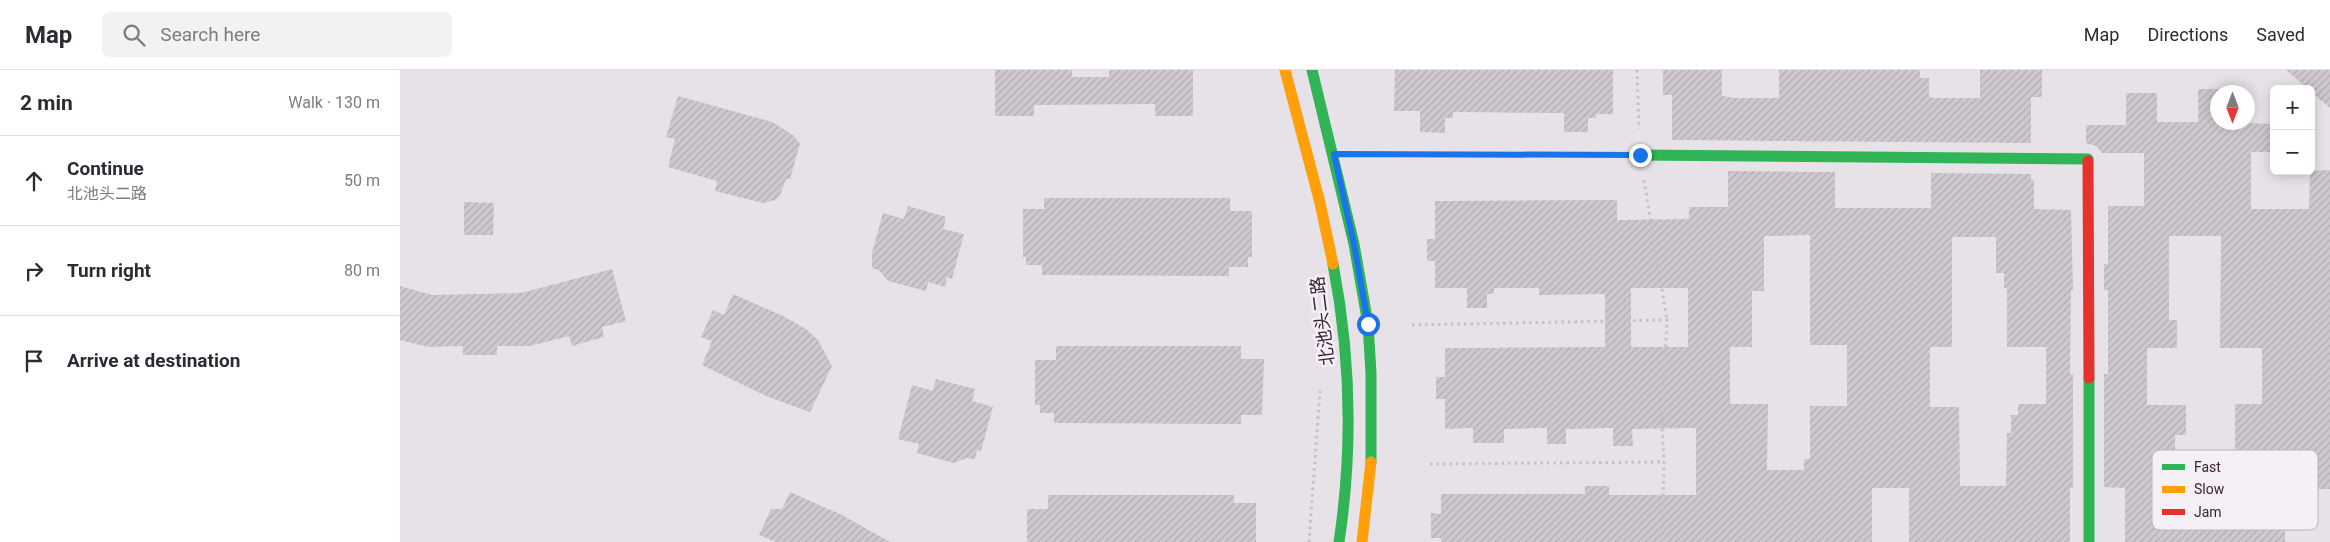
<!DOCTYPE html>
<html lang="en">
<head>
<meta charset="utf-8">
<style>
	body { margin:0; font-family:Roboto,"Noto Sans SC",sans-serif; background:#f2f2f3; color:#2b2b33 }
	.controls { position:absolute; right:15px; top:15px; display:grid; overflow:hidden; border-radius:8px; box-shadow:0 2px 12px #0003 }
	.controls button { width:45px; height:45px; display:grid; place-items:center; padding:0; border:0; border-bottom:1px solid #e1e1e2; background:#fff; color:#2b2b33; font:25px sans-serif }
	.compass { position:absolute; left:1810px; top:15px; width:45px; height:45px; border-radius:50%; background:#fff; box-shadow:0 2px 12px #0003; rotate:180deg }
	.stop { position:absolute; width:15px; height:15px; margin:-11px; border:4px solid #1a73e8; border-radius:50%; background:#fff }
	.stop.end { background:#1a73e8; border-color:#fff; box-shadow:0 1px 5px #0008 }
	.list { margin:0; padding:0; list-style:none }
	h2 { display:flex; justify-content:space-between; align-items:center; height:65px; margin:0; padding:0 20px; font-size:21px }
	h2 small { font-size:16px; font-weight:400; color:#7c7c81 }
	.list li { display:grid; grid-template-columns:32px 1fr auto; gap:15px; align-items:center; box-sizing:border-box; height:90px; padding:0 20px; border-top:1px solid #e1e1e2 }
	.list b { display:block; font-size:19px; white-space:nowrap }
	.list p { margin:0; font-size:16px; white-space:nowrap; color:#7c7c81 }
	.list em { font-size:16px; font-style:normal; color:#7c7c81 }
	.icon { flex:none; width:28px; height:28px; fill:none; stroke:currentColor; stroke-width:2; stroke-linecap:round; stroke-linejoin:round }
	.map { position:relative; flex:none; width:1930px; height:472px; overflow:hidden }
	header { display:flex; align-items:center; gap:30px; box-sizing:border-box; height:70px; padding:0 25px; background:#fff; border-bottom:1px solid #e1e1e2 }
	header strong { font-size:24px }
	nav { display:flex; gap:28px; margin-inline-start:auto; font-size:18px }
	.search { width:350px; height:45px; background:#f2f2f3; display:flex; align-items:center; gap:12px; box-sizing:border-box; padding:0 18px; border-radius:8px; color:#7c7c81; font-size:19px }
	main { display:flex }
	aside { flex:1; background:#fff }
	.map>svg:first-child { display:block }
</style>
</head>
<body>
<header>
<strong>Map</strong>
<div class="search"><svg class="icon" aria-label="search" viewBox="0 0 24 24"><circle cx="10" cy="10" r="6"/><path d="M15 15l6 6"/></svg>Search here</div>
<nav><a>Map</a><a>Directions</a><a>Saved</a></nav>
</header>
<main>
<aside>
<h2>2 min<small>Walk · 130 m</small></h2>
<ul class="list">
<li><svg class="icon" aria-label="ahead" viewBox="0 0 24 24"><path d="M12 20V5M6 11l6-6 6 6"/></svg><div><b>Continue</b><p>北池头二路</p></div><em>50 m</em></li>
<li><svg class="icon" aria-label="right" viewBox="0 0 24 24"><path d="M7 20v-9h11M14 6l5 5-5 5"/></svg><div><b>Turn right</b></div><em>80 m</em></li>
<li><svg class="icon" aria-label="arrive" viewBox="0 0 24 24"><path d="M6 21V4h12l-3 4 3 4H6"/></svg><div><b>Arrive at destination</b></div></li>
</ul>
</aside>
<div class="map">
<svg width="1930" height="472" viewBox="0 0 1930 472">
	<defs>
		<pattern id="building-hatch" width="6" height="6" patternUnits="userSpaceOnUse" patternTransform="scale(1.25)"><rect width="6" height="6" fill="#cec9ce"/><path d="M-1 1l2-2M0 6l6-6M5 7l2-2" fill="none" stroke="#b2acb2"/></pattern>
	</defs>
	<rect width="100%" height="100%" fill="#e7e2e7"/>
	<g fill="url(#building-hatch)" fill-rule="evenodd">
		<path d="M 595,0 L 672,0 L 672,7 L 709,7 L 709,0 L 793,0 L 793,46 L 755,46 L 755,34 L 634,35 L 634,46 L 595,46 Z"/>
		<path d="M 995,0 L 1213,0 L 1213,44 L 1196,44 L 1196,48 L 1188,48 L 1188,62 L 1164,62 L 1164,43 L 1053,42 L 1053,48 L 1045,48 L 1045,63 L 1020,62 L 1020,41 L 994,41 Z"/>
		<path d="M 1263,0 L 1322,0 L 1322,26 L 1334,28 L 1379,28 L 1379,0 L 1520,0 L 1520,8 L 1529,8 L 1529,26 L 1533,28 L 1580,28 L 1580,0 L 1642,0 L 1642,27 L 1631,27 L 1631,73 L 1272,70 L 1272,25 L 1263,25 Z"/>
		<path d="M 1886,0 L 1930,0 L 1930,38 L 1911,22 L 1911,19 L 1908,19 Z"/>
		<path d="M 1798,19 L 1833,19 L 1833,22 L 1818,22 L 1818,52 L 1874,54 L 1874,82 L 1851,82 L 1851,139 L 1909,139 L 1910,101 L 1930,100 L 1930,419 L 1885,419 L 1885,472 L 1725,472 L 1725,418 L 1704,417 L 1704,304 L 1708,304 L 1708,220 L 1704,220 L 1704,194 L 1708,194 L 1708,136 L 1744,136 L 1744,83 L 1702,83 L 1696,76 L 1686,73 L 1686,55 L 1726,55 L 1726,23 L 1757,23 L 1757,52 L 1798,52 ZM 1769,166 L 1821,166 L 1820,278 L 1862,278 L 1862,334 L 1835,334 L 1835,399 L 1826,399 L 1826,419 L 1775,418 L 1775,365 L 1786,365 L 1786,335 L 1747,335 L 1747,278 L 1777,278 L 1777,250 L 1769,250 Z"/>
		<path d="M 278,26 L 372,52 L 393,65 L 400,74 L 390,109 L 386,109 L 380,125 L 375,130 L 363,133 L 315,121 L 317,111 L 268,97 L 275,69 L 266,67 Z"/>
		<path d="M 1328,101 L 1435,102 L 1435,138 L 1531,138 L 1531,103 L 1631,104 L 1631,110 L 1634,110 L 1634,139 L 1671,140 L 1673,220 L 1671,220 L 1670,304 L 1673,304 L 1673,418 L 1670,418 L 1670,472 L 1509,472 L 1509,418 L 1472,418 L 1472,472 L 1041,472 L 1041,468 L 1031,468 L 1031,443 L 1041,444 L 1041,424 L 1185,424 L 1185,416 L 1209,416 L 1209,425 L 1296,425 L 1296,358 L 1232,359 L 1233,376 L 1213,376 L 1213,358 L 1166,359 L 1166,374 L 1147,374 L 1147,358 L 1104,359 L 1104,373 L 1073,373 L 1073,358 L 1045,359 L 1045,329 L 1036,329 L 1036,307 L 1045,307 L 1045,278 L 1205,277 L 1205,224 L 1139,225 L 1139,218 L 1094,218 L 1094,224 L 1087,224 L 1087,238 L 1067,238 L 1067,218 L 1035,218 L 1035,191 L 1027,191 L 1027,169 L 1035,169 L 1035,131 L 1217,130 L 1217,150 L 1289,149 L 1289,137 L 1328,137 ZM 1410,165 L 1410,275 L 1447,275 L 1447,336 L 1410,336 L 1410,389 L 1404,389 L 1404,400 L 1367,400 L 1368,334 L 1330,334 L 1330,277 L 1352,277 L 1352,221 L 1364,221 L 1364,166 ZM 1552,167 L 1596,167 L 1596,203 L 1604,203 L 1604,218 L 1607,218 L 1607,277 L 1646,277 L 1646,334 L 1618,334 L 1618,345 L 1611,345 L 1611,363 L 1607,363 L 1606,416 L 1560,416 L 1559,337 L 1530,337 L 1530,277 L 1552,277 ZM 1231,218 L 1288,218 L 1288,277 L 1231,277 Z"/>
		<path d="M 644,128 L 830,128 L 830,141 L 852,141 L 852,187 L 848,187 L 848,197 L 829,197 L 829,206 L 642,205 L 642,195 L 626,195 L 626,187 L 623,187 L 623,139 L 644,139 Z"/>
		<path d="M 64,132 L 94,133 L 93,165 L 64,165 Z"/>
		<path d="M 508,136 L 546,147 L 543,159 L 564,164 L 552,209 L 547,207 L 545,217 L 528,212 L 526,221 L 488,211 L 479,200 L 472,198 L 472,183 L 483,143 L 504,149 Z"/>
		<path d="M 212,199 L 226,251 L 202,257 L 204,267 L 172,276 L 169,266 L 130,276 L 97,276 L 97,285 L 63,285 L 63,276 L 28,277 L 0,270 L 0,216 L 32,225 L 121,223 Z"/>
		<path d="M 333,224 L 383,246 L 406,259 L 418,270 L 432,296 L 410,342 L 366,326 L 302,295 L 312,271 L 301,267 L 313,240 L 324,245 Z"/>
		<path d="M 656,276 L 841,276 L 841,289 L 864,289 L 862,345 L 841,345 L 841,354 L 654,353 L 654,343 L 640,343 L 640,335 L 635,335 L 635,290 L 656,290 Z"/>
		<path d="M 536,309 L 575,319 L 572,331 L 593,337 L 581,381 L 577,380 L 575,389 L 567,388 L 554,393 L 517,383 L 519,374 L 498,369 L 512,315 L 533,321 Z"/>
		<path d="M 390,422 L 442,445 L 490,472 L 376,472 L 359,465 L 371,439 L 382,439 Z"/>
		<path d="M 648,425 L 834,425 L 834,433 L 856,433 L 856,472 L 627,472 L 627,439 L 648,439 Z"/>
	</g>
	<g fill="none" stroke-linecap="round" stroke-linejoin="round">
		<g stroke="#c8bfc7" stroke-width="3" stroke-dasharray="2.5 4" stroke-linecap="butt">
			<path d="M 1237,0 L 1239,59"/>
			<path d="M 958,84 L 1214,85"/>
			<path d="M 1244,110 L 1267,250"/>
			<path d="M 1012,255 L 1267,250 L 1262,355 L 1264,392 L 1262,472"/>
			<path d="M 1030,394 L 1264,392"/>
			<path d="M 909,472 L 920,321"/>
		</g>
		<g stroke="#30b455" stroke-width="11">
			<path d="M 912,0 L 954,174 L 968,254 L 971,303 L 971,392"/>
			<path d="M 1239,85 L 1688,89 L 1688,91"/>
			<path d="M 933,194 C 951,287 953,379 939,472"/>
			<path d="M 1689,308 L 1689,472"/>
		</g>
		<g stroke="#ff9f0a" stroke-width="11">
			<path d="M 885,0 L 920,133 L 933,194"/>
			<path d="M 962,472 L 971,392"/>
		</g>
		<path stroke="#e5322d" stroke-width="11" d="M 1688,91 L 1689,308"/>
	</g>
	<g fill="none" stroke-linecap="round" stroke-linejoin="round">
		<path stroke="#1a73e8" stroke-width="6" d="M 968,254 L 954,174 L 934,84 L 1240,85"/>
	</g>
	<g text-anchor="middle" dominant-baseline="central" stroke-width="5" stroke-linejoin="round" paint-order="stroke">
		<g font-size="18" fill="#382237" stroke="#f5f0f6">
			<text transform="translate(922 251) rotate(-97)">北池头二路</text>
		</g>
	</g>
	<rect x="1752" y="380" width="166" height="80" rx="8" fill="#f5f0f6" stroke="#bcb2bd" stroke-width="1"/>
	<rect x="1762" y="394" width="23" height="6" fill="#30b455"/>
	<rect x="1762" y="416" width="23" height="7" fill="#ff9f0a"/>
	<rect x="1762" y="439" width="23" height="6" fill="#e5322d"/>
	<g font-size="14" fill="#382237">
		<text x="1794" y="402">Fast</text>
		<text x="1794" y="424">Slow</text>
		<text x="1794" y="447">Jam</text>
	</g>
</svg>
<div class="controls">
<button>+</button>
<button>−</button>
</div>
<svg class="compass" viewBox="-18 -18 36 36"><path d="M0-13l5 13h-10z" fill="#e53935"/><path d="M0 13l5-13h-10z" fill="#7c7c81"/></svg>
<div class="stop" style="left:968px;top:254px"></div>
<div class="stop end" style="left:1240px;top:85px"></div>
</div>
</main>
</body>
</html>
